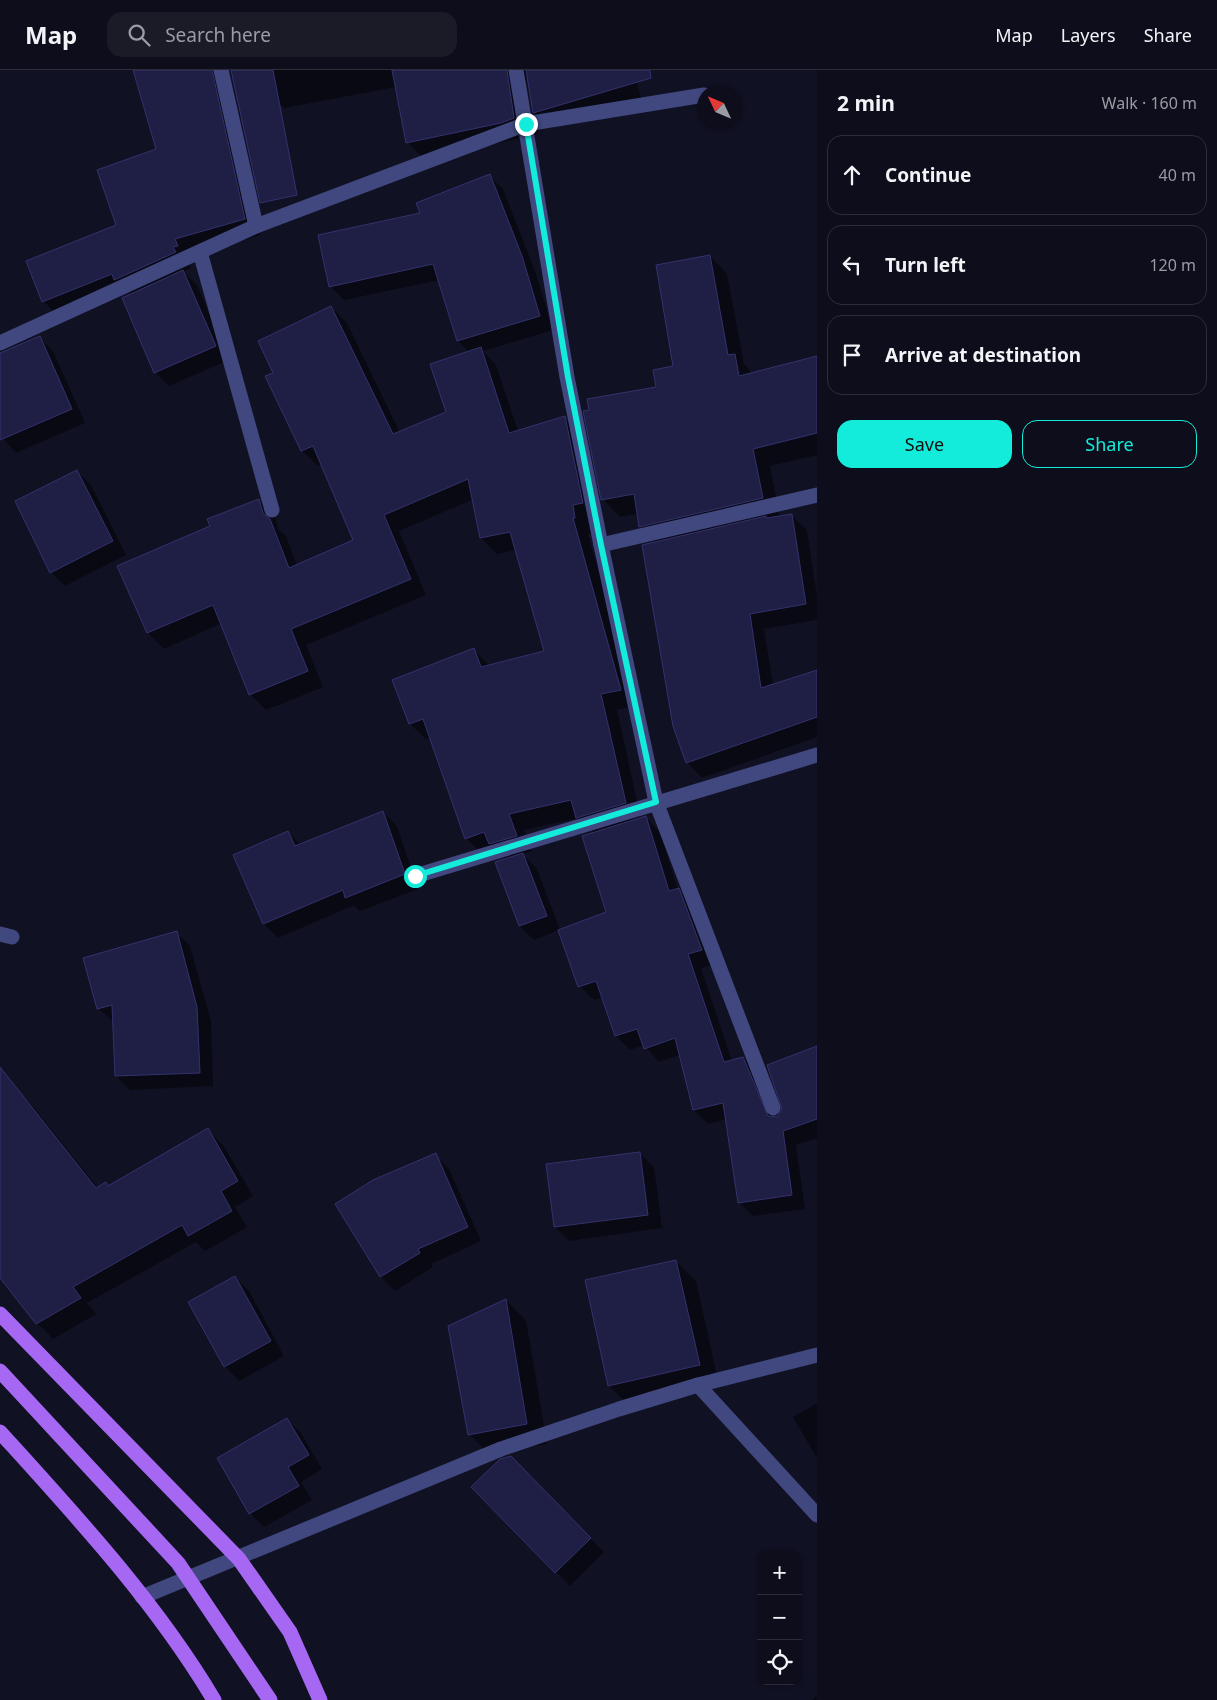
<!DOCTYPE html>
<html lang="en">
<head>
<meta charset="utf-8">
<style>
	body { margin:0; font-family:"Noto Sans",sans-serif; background:#1b1b28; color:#f1f3f6 }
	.controls { position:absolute; right:15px; bottom:15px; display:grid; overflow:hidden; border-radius:10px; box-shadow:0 1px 4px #0004 }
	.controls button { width:45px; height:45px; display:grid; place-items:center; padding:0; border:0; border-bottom:1px solid #2d2d3a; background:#0d0d1b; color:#f1f3f6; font:25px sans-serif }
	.compass { position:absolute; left:697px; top:15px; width:45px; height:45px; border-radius:50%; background:#0d0d1b; box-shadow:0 1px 4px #0004; rotate:314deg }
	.stop { position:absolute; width:15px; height:15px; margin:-11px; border:4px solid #13ecdb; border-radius:50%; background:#fff }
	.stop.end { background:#13ecdb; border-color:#fff; box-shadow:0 1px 5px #0008 }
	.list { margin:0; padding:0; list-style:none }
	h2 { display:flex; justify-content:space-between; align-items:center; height:65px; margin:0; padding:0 20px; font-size:21px }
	h2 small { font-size:16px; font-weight:400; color:#9a9ca3 }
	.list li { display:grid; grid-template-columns:32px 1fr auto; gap:15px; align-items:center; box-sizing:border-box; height:80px; margin:0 10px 10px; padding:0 10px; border:1px solid #2d2d3a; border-radius:15px }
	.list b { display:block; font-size:19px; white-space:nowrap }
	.list em { font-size:16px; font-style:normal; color:#9a9ca3 }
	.actions { display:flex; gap:10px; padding:15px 20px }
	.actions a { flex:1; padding:11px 0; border:1px solid #13ecdb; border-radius:15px; text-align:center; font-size:18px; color:#13ecdb }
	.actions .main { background:#13ecdb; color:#111 }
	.icon { flex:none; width:28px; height:28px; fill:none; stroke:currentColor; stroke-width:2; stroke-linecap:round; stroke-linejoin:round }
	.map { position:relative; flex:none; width:817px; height:1630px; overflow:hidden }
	header { display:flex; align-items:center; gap:30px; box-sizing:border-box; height:70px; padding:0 25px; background:#0d0d1b; border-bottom:1px solid #2d2d3a }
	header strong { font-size:24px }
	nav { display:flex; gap:28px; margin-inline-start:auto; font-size:18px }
	.search { width:350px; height:45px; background:#1b1b28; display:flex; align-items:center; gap:12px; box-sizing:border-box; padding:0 18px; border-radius:15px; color:#9a9ca3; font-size:19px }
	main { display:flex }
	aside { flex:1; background:#0d0d1b }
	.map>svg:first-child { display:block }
</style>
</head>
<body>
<header>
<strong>Map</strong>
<div class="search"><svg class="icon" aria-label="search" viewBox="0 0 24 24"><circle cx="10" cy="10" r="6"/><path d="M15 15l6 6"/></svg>Search here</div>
<nav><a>Map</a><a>Layers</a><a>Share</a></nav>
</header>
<main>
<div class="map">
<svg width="817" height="1630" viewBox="0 0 817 1630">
	<rect width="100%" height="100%" fill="#111124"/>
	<g fill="#0007" fill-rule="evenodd">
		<path d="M 135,0 L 217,0 L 245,97 L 260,165 L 190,185 L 188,193 L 191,198 L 183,202 L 197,215 L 229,290 L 169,316 L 155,302 L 131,225 L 126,220 L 59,247 L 43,231 L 28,192 L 117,155 L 158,80 Z"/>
		<path d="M 263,0 L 633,0 L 642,31 L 550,58 L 534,42 L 528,8 L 522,18 L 530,64 L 517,69 L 423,88 L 407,72 L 396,17 L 284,38 L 268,22 Z"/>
		<path d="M 489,105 L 503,119 L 535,201 L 553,260 L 483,281 L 496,295 L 518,361 L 565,348 L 581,364 L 598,449 L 588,450 L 591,464 L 588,464 L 636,635 L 617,640 L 641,749 L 646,748 L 660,762 L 678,820 L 692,833 L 716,894 L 701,898 L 732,991 L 743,988 L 757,1002 L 774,1047 L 781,1045 L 817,978 L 817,1068 L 796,1075 L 805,1139 L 753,1146 L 739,1132 L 727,1049 L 708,1054 L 694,1040 L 680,985 L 659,992 L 644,975 L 630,980 L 616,966 L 603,927 L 594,930 L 580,916 L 559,860 L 534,870 L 520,856 L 497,792 L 506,790 L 496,779 L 482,784 L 466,768 L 430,668 L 426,669 L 410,654 L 474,580 L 490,596 L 545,581 L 516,480 L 497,484 L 481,468 L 474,429 L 399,461 L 426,525 L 306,575 L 323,617 L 266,640 L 250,624 L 222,553 L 164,579 L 148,563 L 211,457 L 259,430 L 275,446 L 278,459 L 286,466 L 297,496 L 355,471 L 322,395 L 318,396 L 302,381 L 267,307 L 274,303 L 331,237 L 347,253 L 400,363 L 447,342 L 470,283 L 458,271 L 439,210 L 344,230 L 330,216 L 421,144 ZM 578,748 L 594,763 L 607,843 L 560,860 L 537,799 L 523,784 L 532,781 L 524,760 Z"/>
		<path d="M 710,186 L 727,204 L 744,294 L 752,303 L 817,288 L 817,385 L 770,396 L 780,447 L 791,445 L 807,460 L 817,526 L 817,550 L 764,559 L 773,615 L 817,601 L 817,667 L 702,708 L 687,692 L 657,473 L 640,456 L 638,444 L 620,447 L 603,429 L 657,318 L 675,297 Z"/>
		<path d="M 39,267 L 53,281 L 85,353 L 16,383 L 0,365 L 0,285 Z"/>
		<path d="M 77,401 L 91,415 L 126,485 L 65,516 L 51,502 Z"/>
		<path d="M 383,742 L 397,756 L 418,819 L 360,841 L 354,835 L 278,868 L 264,854 L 235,786 L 288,762 L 301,775 Z"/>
		<path d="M 176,862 L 190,876 L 211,951 L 213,1016 L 130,1020 L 116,1006 L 114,952 L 98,938 Z"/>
		<path d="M 16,1019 L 32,1035 L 98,1118 L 106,1114 L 109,1117 L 208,1060 L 223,1075 L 253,1126 L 235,1137 L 247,1157 L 205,1181 L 196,1172 L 87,1233 L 96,1244 L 53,1269 L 37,1253 L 0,1206 L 0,1033 Z"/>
		<path d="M 639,1083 L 654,1097 L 662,1158 L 569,1171 L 555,1157 L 547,1095 Z"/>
		<path d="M 435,1085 L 449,1099 L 481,1171 L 431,1194 L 433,1197 L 395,1221 L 381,1207 L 336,1134 Z"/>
		<path d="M 676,1191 L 696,1211 L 719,1315 L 629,1336 L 609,1316 L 587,1211 Z"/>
		<path d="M 235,1207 L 249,1221 L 284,1286 L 239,1311 L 225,1297 L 190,1232 Z"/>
		<path d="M 506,1230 L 526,1250 L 547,1374 L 489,1384 L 469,1364 Z"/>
		<path d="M 817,1333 L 817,1388 L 793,1347 Z"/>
		<path d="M 287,1349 L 301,1363 L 322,1399 L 301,1412 L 312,1430 L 264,1457 L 250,1443 L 219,1388 Z"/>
		<path d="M 511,1387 L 604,1482 L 570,1516 L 473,1417 Z"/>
		<path d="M 816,1626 L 817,1630 L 812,1630 Z"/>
	</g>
	<g fill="#1f1e44" stroke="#34326e">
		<path d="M 133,0 L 212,0 L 245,149 L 175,169 L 178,176 L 173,177 L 176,182 L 114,210 L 112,204 L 42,232 L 26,191 L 116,155 L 97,100 L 156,79 Z"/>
		<path d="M 231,0 L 273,0 L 297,125 L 260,133 Z"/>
		<path d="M 392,0 L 507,0 L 514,48 L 501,53 L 406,73 Z"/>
		<path d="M 526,0 L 650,0 L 651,8 L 533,43 Z"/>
		<path d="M 490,104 L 522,186 L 540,246 L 457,271 L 433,194 L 329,217 L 318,165 L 420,143 L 416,133 Z"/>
		<path d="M 710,185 L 728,285 L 735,284 L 739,306 L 817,286 L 817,363 L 753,379 L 763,428 L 639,457 L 634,424 L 601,430 L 583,341 L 589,340 L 587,329 L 656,317 L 653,300 L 673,296 L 656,195 Z"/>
		<path d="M 183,200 L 216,276 L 154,303 L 122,228 Z"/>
		<path d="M 331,236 L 393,364 L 446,342 L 430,294 L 481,277 L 509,363 L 565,346 L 583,433 L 573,435 L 575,448 L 573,448 L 621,620 L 601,624 L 626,733 L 576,748 L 571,730 L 509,744 L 517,766 L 489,774 L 484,762 L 465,769 L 423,649 L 409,654 L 392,610 L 474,578 L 481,597 L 544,581 L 510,462 L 480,468 L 468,409 L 384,445 L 411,509 L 291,559 L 308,601 L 249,625 L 213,535 L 147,563 L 117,496 L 210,456 L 207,449 L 259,429 L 263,443 L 270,449 L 289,498 L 353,470 L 313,376 L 301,381 L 265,306 L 273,303 L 258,271 Z"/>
		<path d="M 40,266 L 72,339 L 0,370 L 0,283 Z"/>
		<path d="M 77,400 L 113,471 L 50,503 L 15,431 Z"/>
		<path d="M 792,444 L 806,534 L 750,544 L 761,618 L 817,600 L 817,647 L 686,693 L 673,656 L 642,475 L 766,446 L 767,448 Z"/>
		<path d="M 383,741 L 405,804 L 345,828 L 343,820 L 263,854 L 233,785 L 288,761 L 295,776 Z"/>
		<path d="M 646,746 L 669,821 L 679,818 L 702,880 L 688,884 L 724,992 L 743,987 L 768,1046 L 777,1047 L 782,1039 L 767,995 L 817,976 L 817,1049 L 783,1061 L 792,1125 L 738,1133 L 723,1033 L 693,1040 L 675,968 L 644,979 L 637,959 L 615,966 L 596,911 L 578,917 L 558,860 L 606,842 L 582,766 Z"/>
		<path d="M 523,783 L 547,846 L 519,856 L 495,792 Z"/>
		<path d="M 177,861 L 197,937 L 200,1003 L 115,1006 L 112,935 L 97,939 L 83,888 Z"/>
		<path d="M 0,997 L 96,1118 L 106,1112 L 108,1116 L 208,1058 L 238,1111 L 221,1121 L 232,1141 L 188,1166 L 182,1155 L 73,1217 L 81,1228 L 36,1254 L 0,1208 Z"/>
		<path d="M 640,1082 L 648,1145 L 554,1157 L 546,1094 Z"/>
		<path d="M 436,1083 L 468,1157 L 418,1179 L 420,1183 L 380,1207 L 335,1134 L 373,1110 Z"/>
		<path d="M 676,1190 L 700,1295 L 608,1316 L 585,1210 Z"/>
		<path d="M 235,1206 L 271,1271 L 224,1297 L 188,1232 Z"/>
		<path d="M 506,1229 L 527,1354 L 468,1365 L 448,1256 Z"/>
		<path d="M 287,1348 L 309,1385 L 288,1397 L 299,1416 L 249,1444 L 217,1388 Z"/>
		<path d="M 511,1386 L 591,1468 L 555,1503 L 471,1417 L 500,1389 Z"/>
	</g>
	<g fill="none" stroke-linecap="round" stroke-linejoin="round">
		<g stroke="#40487f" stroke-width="15">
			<path d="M 221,0 L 256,156"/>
			<path d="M 516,0 L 567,307 L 601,475 L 656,732 L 773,1038"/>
			<path d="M 200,182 L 272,440"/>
			<path d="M 0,273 L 256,156 L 526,54 L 704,25"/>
			<path d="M 601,475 L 817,425"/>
			<path d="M 415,806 L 817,685"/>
			<path d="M 0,864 L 12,867"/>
			<path d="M 698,1315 L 817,1445"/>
			<path d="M 142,1527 L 501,1379 L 619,1339 L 698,1315 L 817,1285"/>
		</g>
		<g stroke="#a667f3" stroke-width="15">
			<path d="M 0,1244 L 239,1489 L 290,1562 L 320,1630"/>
			<path d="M 0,1362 C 77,1447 155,1531 214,1630"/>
		</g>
		<path stroke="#a667f3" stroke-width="15" d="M 0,1301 L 178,1493 L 270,1630"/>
	</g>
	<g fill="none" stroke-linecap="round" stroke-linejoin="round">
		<path stroke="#13ecdb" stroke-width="6" d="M 415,806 L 656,732 L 601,475 L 568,307 L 526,54"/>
	</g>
</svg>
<div class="controls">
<button>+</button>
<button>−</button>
<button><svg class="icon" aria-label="locate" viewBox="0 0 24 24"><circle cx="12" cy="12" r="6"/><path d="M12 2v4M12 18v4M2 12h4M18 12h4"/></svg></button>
</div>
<svg class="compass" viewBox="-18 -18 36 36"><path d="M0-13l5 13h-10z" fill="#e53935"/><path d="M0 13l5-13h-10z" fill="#9a9ca3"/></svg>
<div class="stop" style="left:415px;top:806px"></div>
<div class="stop end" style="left:526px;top:54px"></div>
</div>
<aside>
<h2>2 min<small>Walk · 160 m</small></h2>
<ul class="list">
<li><svg class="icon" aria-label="ahead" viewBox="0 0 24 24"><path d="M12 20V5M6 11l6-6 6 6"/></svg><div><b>Continue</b></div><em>40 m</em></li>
<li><svg class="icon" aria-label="left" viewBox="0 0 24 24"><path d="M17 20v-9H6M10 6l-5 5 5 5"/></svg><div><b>Turn left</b></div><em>120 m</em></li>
<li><svg class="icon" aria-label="arrive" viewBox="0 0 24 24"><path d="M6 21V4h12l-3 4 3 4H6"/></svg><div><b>Arrive at destination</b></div></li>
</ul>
<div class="actions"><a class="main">Save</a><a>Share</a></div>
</aside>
</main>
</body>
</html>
